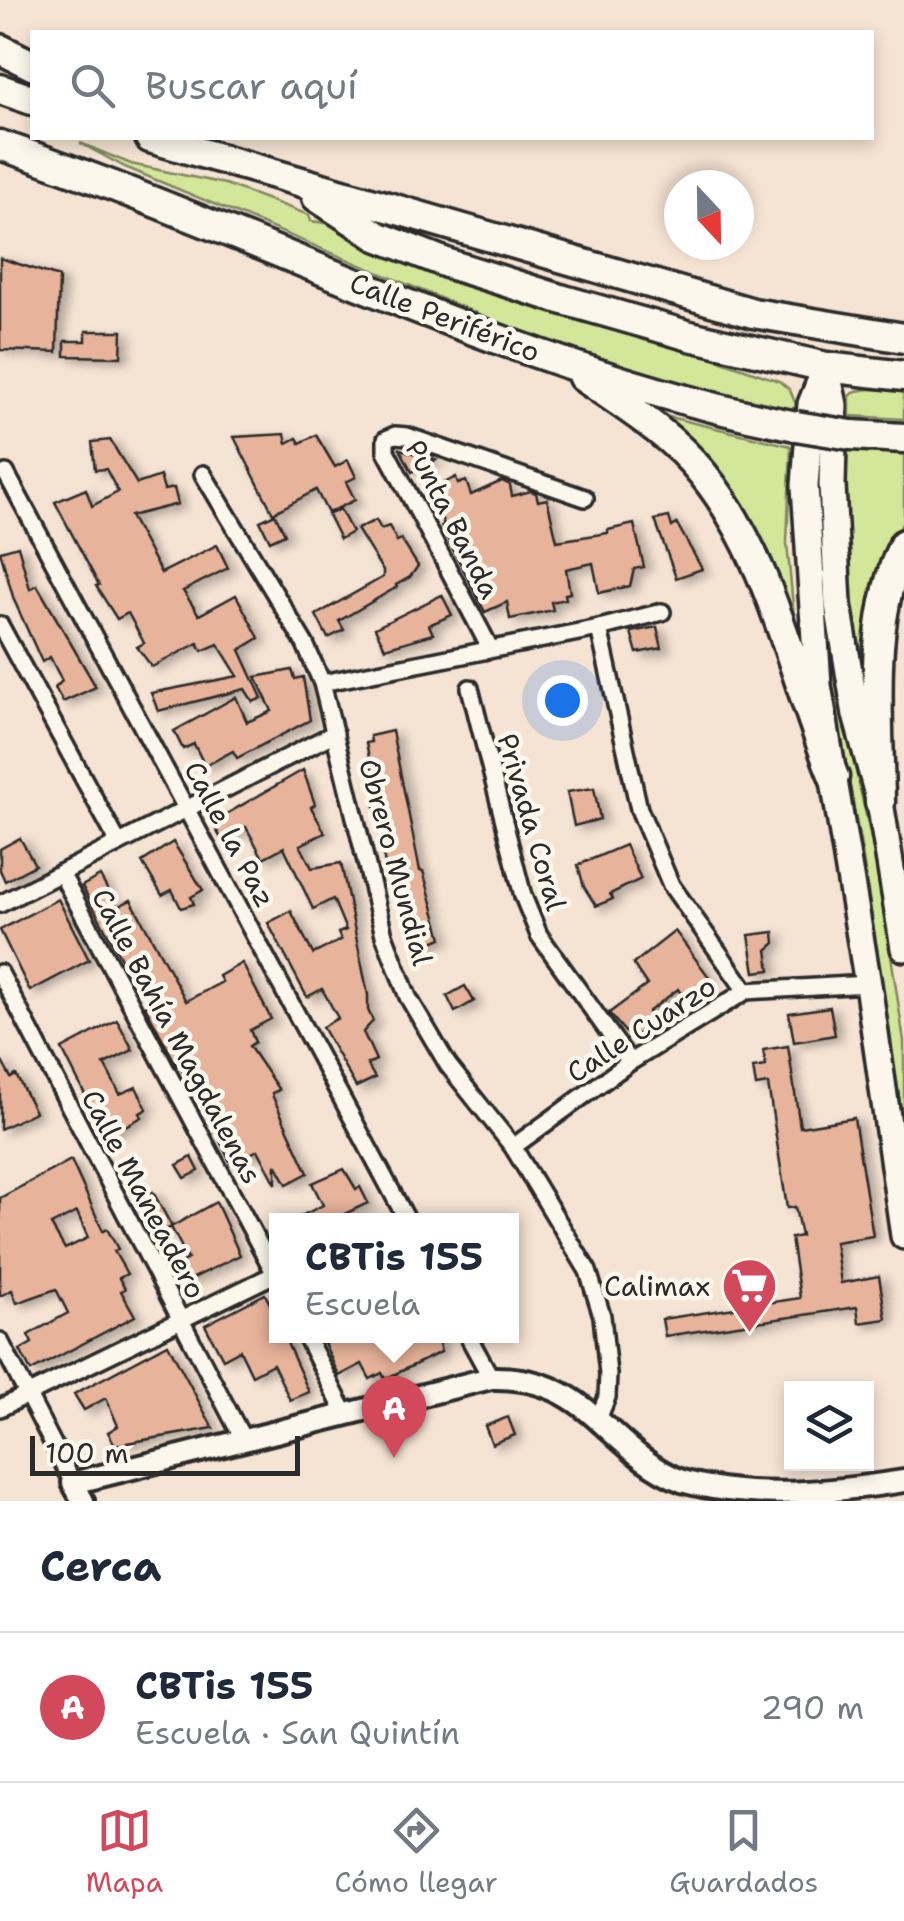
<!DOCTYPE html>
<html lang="es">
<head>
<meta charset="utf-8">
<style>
	body { margin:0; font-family:"Shantell Sans",sans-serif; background:#f6f6f7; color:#1f2937 }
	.controls { position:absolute; right:30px; bottom:30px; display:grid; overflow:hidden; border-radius:0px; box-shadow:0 5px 15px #0003 }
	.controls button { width:90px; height:90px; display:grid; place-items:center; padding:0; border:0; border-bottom:2px solid #e0e1e3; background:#fff; color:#1f2937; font:50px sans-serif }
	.compass { position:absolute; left:664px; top:170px; width:90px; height:90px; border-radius:50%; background:#fff; box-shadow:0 5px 15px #0003; rotate:158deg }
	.scale { position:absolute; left:30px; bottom:25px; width:270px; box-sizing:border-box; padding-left:10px; border:5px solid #2b2b2b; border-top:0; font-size:28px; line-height:35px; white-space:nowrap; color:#2b2b2b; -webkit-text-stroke:8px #fbf7ec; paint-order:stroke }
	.you { position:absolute; left:562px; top:700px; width:35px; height:35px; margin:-25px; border:8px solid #fff; border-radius:50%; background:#1a73e8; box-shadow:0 0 0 15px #1a73e833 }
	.badge { display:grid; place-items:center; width:65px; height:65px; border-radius:50%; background:#d1495b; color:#fff; font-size:32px; font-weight:700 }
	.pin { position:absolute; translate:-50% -82px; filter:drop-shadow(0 2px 5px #0008) }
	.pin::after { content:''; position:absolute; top:52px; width:35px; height:30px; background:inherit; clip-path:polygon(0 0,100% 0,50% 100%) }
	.popup { position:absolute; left:269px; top:1213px; width:250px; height:130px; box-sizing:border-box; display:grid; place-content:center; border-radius:0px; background:#fff; filter:drop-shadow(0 2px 8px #0005); font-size:32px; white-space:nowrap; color:#747a83 }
	.popup b { font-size:38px; color:#1f2937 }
	.popup::after { content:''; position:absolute; left:50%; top:100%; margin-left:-20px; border:20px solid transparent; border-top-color:#fff }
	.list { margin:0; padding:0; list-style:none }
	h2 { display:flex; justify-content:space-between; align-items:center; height:130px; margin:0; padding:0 40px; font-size:42px }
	h2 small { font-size:32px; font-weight:400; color:#747a83 }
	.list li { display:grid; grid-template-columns:65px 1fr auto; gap:30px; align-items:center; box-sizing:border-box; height:150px; padding:0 40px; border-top:2px solid #e0e1e3 }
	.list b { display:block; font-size:38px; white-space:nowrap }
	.list p { margin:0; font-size:32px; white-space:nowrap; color:#747a83 }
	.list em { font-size:32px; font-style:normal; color:#747a83 }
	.icon { flex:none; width:55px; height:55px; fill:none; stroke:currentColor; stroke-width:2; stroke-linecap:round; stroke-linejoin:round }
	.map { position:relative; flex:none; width:904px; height:1501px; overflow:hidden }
	.search { position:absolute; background:#fff; box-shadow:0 5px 15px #0003; left:30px; right:30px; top:30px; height:110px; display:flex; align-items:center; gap:25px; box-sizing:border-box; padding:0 35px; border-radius:0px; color:#747a83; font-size:38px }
	.sheet { height:280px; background:#fff }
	nav { display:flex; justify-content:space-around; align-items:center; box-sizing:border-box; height:140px; border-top:2px solid #e0e1e3; background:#fff; font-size:28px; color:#747a83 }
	nav a { display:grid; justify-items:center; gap:5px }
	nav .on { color:#d1495b }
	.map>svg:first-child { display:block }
</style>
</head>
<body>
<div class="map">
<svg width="904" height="1501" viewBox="0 0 904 1501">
	<defs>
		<filter id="shadow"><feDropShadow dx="7" dy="4" stdDeviation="5" flood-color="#0004"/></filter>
	</defs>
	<rect width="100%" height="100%" fill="#f5e3d3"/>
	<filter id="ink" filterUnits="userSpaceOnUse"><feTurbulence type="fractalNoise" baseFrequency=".01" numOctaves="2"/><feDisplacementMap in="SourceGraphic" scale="20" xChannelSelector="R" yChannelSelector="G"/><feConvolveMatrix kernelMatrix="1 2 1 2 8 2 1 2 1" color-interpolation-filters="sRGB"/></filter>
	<g filter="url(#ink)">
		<g fill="#d4e69a" stroke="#808862" stroke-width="2.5">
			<path d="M 80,143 L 131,164 L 225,184 L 309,215 L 311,221 L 334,224 L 400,259 L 502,296 L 662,340 L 779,381 L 790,390 L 796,405 L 792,411 L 678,391 L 570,352 L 125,167 Z"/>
			<path d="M 870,389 L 904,390 L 904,419 L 850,416 L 850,396 L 856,391 Z"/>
			<path d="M 644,411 L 791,446 L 787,543 L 796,637 C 776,590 753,514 721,475 C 700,450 671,430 644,411 Z"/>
			<path d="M 842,449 L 904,454 L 904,519 L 876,582 L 869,675 L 863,681 L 846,618 Z"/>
			<path d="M 822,602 L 829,621 L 840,701 L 877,864 L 904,1041 L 904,1130 L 863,858 L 834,700 Z"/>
		</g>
		<g fill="#e7b39a" stroke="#2b2b2b" stroke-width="2.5" fill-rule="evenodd" filter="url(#shadow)">
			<path d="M 0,258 L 59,277 L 57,352 L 0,350 Z"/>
			<path d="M 86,331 L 122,331 L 121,357 L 65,356 L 65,341 L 86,341 Z"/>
			<path d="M 285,434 L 287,443 L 297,438 L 300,443 L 316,435 L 335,467 L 348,460 L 356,477 L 346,482 L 355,500 L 328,513 L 316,490 L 273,513 L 234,437 Z"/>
			<path d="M 110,440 L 137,484 L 160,476 L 164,490 L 174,488 L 178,504 L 130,516 L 161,573 L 217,545 L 228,568 L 183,591 L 199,615 L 236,595 L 259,638 L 240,650 L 262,698 L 253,702 L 245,689 L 158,711 L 151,693 L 238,676 L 218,644 L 202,651 L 198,643 L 152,667 L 137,647 L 144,643 L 128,613 L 117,619 L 96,586 L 99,585 L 55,502 L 86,489 L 92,506 L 118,492 L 106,469 L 95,470 L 92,442 Z"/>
			<path d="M 400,449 L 436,460 L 412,472 Z"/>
			<path d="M 456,477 L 458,484 L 466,481 L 471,495 L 502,481 L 510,485 L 512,496 L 531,491 L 536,493 L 538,501 L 547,499 L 557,541 L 608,533 L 608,530 L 634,524 L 644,567 L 634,569 L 630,586 L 599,593 L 593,563 L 566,569 L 570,593 L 565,594 L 566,599 L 551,602 L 553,610 L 510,619 L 507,602 L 485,612 L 441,526 L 444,525 L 431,490 Z"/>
			<path d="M 340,509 L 352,532 L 340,539 L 328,515 Z"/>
			<path d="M 275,514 L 285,534 L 270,541 L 260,521 Z"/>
			<path d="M 669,517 L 672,527 L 677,524 L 702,569 L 676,578 L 655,520 Z"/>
			<path d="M 376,520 L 381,529 L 389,526 L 397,541 L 401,539 L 418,566 L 410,577 L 396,585 L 397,587 L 339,621 L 344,630 L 328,638 L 316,615 L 383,577 L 383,571 L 357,529 Z"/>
			<path d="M 18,546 L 30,589 L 37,585 L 96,687 L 63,702 L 55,688 L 62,681 L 50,657 L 42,662 L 14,600 L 0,551 Z"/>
			<path d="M 442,595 L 452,615 L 429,625 L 433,634 L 385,648 L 375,628 Z"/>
			<path d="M 657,627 L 662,648 L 637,653 L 631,632 Z"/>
			<path d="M 292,670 L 295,679 L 303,677 L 310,720 L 237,758 L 233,751 L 205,766 L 194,744 L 183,749 L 174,731 L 236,697 L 247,722 L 272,711 L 256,677 Z"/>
			<path d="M 392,731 L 420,871 L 423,871 L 442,938 L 418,948 L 395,877 L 390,878 L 386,871 L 383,854 L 392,852 L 386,825 L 375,806 L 379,805 L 366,743 L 371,742 L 370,736 Z"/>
			<path d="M 303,770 L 315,804 L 311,807 L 325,833 L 300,845 L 312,868 L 341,863 L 368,995 L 368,1010 L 373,1021 L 363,1032 L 376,1060 L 367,1064 L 375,1078 L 356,1087 L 322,1027 L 338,1018 L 322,989 L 307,997 L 268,923 L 291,911 L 313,954 L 341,940 L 338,933 L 346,930 L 333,899 L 313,909 L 284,847 L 263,858 L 246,827 L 222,840 L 215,828 L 219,825 L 216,820 Z"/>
			<path d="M 594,788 L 600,819 L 574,826 L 567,792 Z"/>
			<path d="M 20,838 L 35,865 L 5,881 L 0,870 L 0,849 Z"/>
			<path d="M 173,842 L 203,890 L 191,897 L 194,904 L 181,908 L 172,890 L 162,895 L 142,862 Z"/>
			<path d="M 625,845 L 641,879 L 610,894 L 613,899 L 596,906 L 584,887 L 578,865 Z"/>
			<path d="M 100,876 L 117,907 L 131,900 L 186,1001 L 222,982 L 219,976 L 242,963 L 271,1019 L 250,1030 L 255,1042 L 249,1046 L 279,1090 L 272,1093 L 273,1097 L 308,1173 L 287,1184 L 276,1164 L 276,1184 L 258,1150 L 231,1164 L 190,1078 L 187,1079 L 179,1065 L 177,1066 L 145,1006 L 151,1003 L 131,966 L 126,968 L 82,886 Z"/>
			<path d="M 58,899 L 89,960 L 30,991 L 0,930 Z"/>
			<path d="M 675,931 L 709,977 L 708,988 L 686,1002 L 678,989 L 648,1012 L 655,1022 L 631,1039 L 609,1013 L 647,985 L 633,964 Z"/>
			<path d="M 774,932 L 775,943 L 767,950 L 770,970 L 755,972 L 749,935 Z"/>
			<path d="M 465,986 L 474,1001 L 455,1012 L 447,996 Z"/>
			<path d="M 830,1007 L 835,1035 L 794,1042 L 789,1013 Z"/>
			<path d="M 117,1020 L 133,1050 L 104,1064 L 120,1094 L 136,1087 L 147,1109 L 140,1113 L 142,1117 L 106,1136 L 62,1049 Z"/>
			<path d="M 788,1046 L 800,1127 L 854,1118 L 873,1236 L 835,1242 L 841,1283 L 879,1276 L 886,1319 L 859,1323 L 857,1307 L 665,1336 L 662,1319 L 800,1298 L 791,1238 L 801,1236 L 795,1207 L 787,1208 L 768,1084 L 756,1086 L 753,1068 L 766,1066 L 763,1050 Z"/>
			<path d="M 0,1058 L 11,1078 L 16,1075 L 35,1112 L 0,1129 Z"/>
			<path d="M 192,1157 L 199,1171 L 185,1178 L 177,1165 Z"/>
			<path d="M 71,1160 L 103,1231 L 107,1229 L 118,1249 L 114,1251 L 127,1274 L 119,1278 L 125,1289 L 121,1291 L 135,1316 L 31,1371 L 20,1350 L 32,1343 L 28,1335 L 68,1313 L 56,1289 L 17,1303 L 12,1290 L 0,1296 L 0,1198 ZM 77,1212 L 88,1238 L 65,1249 L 51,1225 Z"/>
			<path d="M 344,1169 L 356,1189 L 360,1187 L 368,1203 L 332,1220 L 293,1220 L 323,1205 L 312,1183 Z"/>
			<path d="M 153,1192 L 172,1227 L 157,1234 L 139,1199 Z"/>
			<path d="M 216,1202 L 240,1255 L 183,1283 L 174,1266 L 188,1259 L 171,1227 Z"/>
			<path d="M 265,1294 L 276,1316 L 274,1317 L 276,1336 L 284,1336 L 309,1392 L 290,1400 L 273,1364 L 252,1375 L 240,1350 L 223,1359 L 205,1325 Z"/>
			<path d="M 321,1336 L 437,1336 L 441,1352 L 385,1379 L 382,1373 L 370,1379 L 362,1364 L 339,1376 Z"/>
			<path d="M 168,1344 L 213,1428 L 115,1445 L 108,1432 L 118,1426 L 106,1398 L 84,1410 L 74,1394 Z"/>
			<path d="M 508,1417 L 515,1435 L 492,1444 L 485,1426 Z"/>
		</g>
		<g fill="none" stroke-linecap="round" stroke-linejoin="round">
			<defs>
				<g id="minor">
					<path d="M 6,473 L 407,1220"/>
					<path d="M 203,474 L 305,644 L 322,683 L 384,935 L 408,997 L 448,1065 L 513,1147 L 588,1271 L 602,1316 L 608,1374 L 607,1397 L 599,1417"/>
					<path d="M 0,625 L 118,842"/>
					<path d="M 599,628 L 639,809 L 671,885 L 746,991"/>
					<path d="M 490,648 L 386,451 L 386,439 L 395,435 L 407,436 L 585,498"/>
					<path d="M 322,683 L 599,628 L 662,612"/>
					<path d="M 470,688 L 523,896 L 539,935 L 630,1062"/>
					<path d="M 61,873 L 276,1276"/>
					<path d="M 0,904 L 335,733"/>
					<path d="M 0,973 L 243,1439"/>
					<path d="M 513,1147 L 630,1062 L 746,991 L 868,984"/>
					<path d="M 306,1336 L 345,1413"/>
					<path d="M 468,1336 L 491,1378"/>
					<path d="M 0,1341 L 73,1483"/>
					<path d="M 0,1408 L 275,1274"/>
				</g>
				<path id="tertiary" d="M 83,1501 L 73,1483 L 491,1378 C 590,1375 606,1451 682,1481 C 753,1501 832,1492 904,1481"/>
				<g id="primary">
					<path d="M 826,367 L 811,404 L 805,486 L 818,685 L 868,984 L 904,1236"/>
					<path d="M 826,367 L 834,405 L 832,485 L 838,604 L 856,715 L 880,802 L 904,948"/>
				</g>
				<g id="trunk">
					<path d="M 0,49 L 32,65"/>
					<path d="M 0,89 L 32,100"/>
					<path d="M 150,138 L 753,313 L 904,338"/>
					<path d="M 0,145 C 266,235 519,372 796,426"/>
					<path d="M 317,197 L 377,236 L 449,264 L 557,298 L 690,336 L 826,367 L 904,376"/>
					<path d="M 583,377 C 625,406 671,434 703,474 C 773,561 792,676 834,777"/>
					<path d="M 851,435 L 904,438"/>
					<path d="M 880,802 C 879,720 867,619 904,544"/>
				</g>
			</defs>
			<use href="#minor" stroke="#2b2b2b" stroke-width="22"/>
			<use href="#tertiary" stroke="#2b2b2b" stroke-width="28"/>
			<use href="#primary" stroke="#2b2b2b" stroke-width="32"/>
			<use href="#trunk" stroke="#2b2b2b" stroke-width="35"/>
			<use href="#minor" stroke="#fbf7ec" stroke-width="15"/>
			<use href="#tertiary" stroke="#fbf7ec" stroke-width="20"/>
			<use href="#primary" stroke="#fbf7ec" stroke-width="25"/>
			<use href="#trunk" stroke="#fbf7ec" stroke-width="28"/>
			<defs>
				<path id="trunk-bridge" d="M 796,426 L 851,435"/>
			</defs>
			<use href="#trunk-bridge" stroke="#2b2b2b" stroke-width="35" stroke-linecap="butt"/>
			<use href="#trunk-bridge" stroke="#fbf7ec" stroke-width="28"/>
		</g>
	</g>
	<defs>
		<symbol id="supermarket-pin" viewBox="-11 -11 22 30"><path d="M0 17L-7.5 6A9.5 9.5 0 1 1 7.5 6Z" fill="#d1495b" stroke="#fbf7ec"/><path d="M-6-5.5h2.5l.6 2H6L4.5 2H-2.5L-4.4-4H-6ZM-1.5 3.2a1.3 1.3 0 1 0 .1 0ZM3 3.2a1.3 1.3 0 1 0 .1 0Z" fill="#fff"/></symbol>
	</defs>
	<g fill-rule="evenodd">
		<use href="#supermarket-pin" x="718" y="1254" width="63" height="86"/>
	</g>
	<g text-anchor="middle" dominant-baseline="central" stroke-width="9" stroke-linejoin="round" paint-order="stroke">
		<g font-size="28" fill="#2b2b2b" stroke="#fbf7ec">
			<text transform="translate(445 317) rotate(21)">Calle Periférico</text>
			<text transform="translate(453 519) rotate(63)">Punta Banda</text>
			<text transform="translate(532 822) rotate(74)">Privada Coral</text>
			<text transform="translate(230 834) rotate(62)">Calle la Paz</text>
			<text transform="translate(396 862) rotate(75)">Obrero Mundial</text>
			<text transform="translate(641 1029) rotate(-33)">Calle Cuarzo</text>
			<text transform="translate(177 1036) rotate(62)">Calle Bahía Magdalenas</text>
			<text transform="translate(144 1194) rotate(62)">Calle Maneadero</text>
		</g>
		<g font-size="28" fill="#2b2b2b" stroke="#fbf7ec" text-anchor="end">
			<text x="710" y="1286">Calimax</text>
		</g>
	</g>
</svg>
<div class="controls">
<button><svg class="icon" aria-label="layers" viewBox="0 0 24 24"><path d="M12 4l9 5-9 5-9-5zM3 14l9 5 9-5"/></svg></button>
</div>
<svg class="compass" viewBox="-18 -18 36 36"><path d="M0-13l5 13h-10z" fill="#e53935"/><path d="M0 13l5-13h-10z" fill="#747a83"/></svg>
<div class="scale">100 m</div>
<div class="you"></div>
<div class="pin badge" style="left:394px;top:1458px">A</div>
<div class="popup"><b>CBTis 155</b>Escuela</div>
<div class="search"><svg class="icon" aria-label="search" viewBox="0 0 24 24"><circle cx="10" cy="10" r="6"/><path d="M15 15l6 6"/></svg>Buscar aquí</div>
</div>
<section class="sheet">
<h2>Cerca<small></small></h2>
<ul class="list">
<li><span class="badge">A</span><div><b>CBTis 155</b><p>Escuela · San Quintín</p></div><em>290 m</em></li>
</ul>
</section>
<nav>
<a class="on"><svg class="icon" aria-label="map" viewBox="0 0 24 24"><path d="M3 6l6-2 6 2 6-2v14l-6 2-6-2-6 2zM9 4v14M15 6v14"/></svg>Mapa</a>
<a><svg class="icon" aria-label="directions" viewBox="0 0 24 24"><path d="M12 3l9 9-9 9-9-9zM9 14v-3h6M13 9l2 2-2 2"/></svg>Cómo llegar</a>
<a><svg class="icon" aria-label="saved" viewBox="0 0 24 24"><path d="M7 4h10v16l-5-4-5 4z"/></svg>Guardados</a>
</nav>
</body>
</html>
